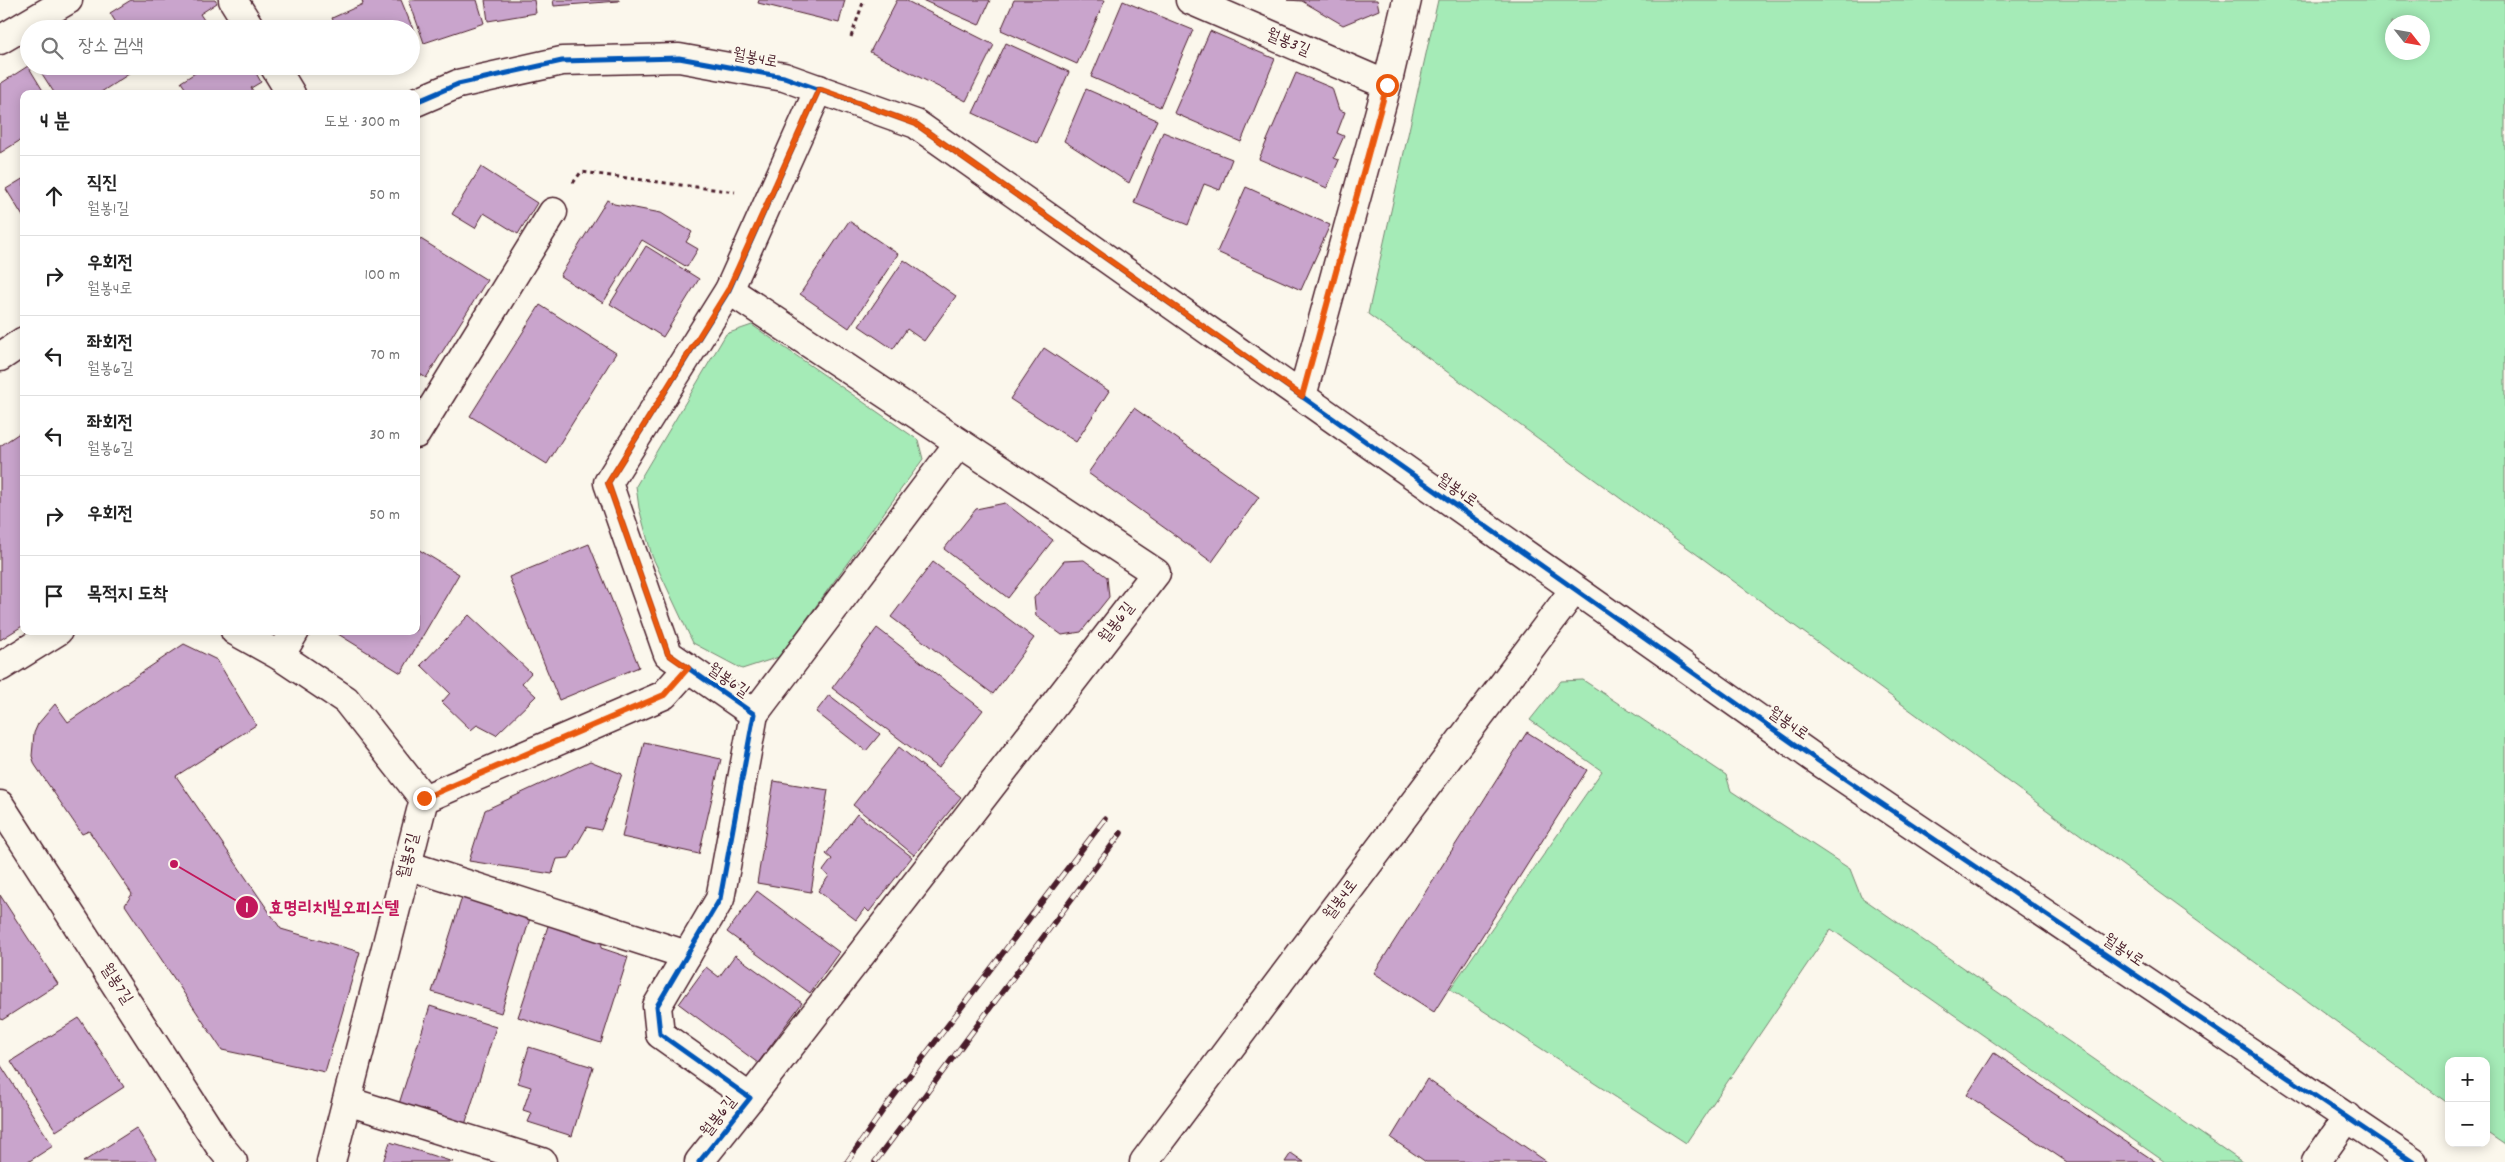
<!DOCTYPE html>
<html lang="ko">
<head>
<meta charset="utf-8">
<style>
	body { margin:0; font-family:Dekko,"Poor Story",sans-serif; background:#f2f2f2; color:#222 }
	.controls { position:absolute; right:15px; bottom:15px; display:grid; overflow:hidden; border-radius:10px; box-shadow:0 2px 12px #0003 }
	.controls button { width:45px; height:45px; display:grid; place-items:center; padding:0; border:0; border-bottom:1px solid #e0e0e0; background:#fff; color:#222; font:25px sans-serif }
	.compass { position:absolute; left:2385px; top:15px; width:45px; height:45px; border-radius:50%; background:#fff; box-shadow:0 2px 12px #0003; rotate:121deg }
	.stop { position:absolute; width:15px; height:15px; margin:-11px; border:4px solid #ea580c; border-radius:50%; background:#fff }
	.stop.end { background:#ea580c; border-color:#fff; box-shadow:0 1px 5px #0008 }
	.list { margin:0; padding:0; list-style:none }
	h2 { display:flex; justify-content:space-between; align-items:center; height:65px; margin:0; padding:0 20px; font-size:21px }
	h2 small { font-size:16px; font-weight:400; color:#767676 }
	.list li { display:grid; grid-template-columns:32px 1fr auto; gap:15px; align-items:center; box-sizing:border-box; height:80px; padding:0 20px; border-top:1px solid #e0e0e0 }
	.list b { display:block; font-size:19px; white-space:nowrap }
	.list p { margin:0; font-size:16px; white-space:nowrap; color:#767676 }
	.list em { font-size:16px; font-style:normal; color:#767676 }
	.icon { flex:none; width:28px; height:28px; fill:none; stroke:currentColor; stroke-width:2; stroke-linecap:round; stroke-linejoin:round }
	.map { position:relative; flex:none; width:2505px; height:1162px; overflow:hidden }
	.search { position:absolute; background:#fff; box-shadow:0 2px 12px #0003; left:20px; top:20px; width:400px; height:55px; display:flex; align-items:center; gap:12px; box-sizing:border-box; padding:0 18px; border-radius:28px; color:#767676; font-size:19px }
	.panel { position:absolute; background:#fff; box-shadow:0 2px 12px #0003; left:20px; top:90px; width:400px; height:545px; border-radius:10px }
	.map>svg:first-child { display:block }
</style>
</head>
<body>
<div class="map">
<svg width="2505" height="1162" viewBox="0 0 2505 1162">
	<rect width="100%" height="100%" fill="#fbf7ec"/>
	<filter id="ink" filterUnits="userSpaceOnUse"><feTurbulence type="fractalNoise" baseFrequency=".02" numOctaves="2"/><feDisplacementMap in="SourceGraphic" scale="10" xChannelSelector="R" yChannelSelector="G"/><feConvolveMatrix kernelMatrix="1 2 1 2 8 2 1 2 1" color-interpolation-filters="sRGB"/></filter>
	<g filter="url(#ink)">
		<g fill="#a5ebb7" stroke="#788571" fill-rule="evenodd">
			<path d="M 1438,0 L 2505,0 L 2505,1145 L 2486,1132 L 2486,1061 L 2449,1061 L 2449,1104 L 1368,314 ZM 2392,22 L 2422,22 L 2422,52 L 2392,52 Z"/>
			<path d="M 752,325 L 918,440 L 923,459 L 779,657 L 742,669 L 693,643 L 652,556 L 639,508 L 636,486 L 726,334 Z"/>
			<path d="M 1583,680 L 1726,775 L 1731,791 L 1850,869 L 1861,897 L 2242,1162 L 2165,1162 L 1831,929 L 1686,1143 L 1450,989 L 1602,771 L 1530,720 L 1561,681 Z"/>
		</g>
		<g fill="#c9a4cc" stroke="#4a1f2b">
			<path d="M 131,0 L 215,0 L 217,3 L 200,14 L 208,26 L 203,29 L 120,29 L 110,13 Z"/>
			<path d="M 362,0 L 401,0 L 419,44 L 411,47 L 411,29 L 337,29 L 332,18 L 363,4 Z"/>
			<path d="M 409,0 L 477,0 L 484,23 L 424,43 Z"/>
			<path d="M 485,0 L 534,0 L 536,13 L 488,21 Z"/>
			<path d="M 553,0 L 619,0 L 619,1 L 554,6 Z"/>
			<path d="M 759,0 L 845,0 L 839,23 L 758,3 Z"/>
			<path d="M 897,0 L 905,0 L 994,45 L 966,101 L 870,52 Z"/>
			<path d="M 922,0 L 990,0 L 979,25 Z"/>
			<path d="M 1014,0 L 1105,0 L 1077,64 L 1001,30 Z"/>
			<path d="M 1287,0 L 1377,0 L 1379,10 L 1343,25 L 1302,1 Z"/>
			<path d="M 1123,1 L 1193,30 L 1160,107 L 1091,77 Z"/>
			<path d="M 1210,31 L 1275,59 L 1241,142 L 1174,113 Z"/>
			<path d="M 1006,43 L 1069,72 L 1037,143 L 973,113 Z"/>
			<path d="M 28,66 L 45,94 L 24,94 L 24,138 L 0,153 L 0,84 Z"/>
			<path d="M 37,66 L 123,66 L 129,74 L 98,94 L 55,94 Z"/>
			<path d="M 206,66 L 232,66 L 234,69 L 238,66 L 252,66 L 261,82 L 251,88 L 255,94 L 189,94 L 181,82 Z"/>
			<path d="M 1296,73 L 1332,88 L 1339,110 L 1345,112 L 1337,133 L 1344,136 L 1334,158 L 1339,160 L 1327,188 L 1259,159 Z"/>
			<path d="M 1086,89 L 1157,120 L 1129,183 L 1064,141 Z"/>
			<path d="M 1163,132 L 1232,159 L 1220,190 L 1204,184 L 1188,225 L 1134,203 Z"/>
			<path d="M 481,167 L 537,203 L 518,234 L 484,213 L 475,228 L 452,214 Z"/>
			<path d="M 24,178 L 24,218 L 6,189 Z"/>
			<path d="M 1246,187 L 1330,225 L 1301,290 L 1217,252 Z"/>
			<path d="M 607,200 L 614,204 L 661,213 L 692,232 L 686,242 L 698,249 L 687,267 L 642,240 L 603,303 L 560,276 Z"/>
			<path d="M 849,221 L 898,254 L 849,328 L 800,294 Z"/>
			<path d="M 419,238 L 487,280 L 426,378 L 420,374 L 416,380 L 416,242 Z"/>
			<path d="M 646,246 L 699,279 L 663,337 L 610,304 Z"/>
			<path d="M 904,260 L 956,296 L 924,341 L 907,329 L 893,349 L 859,326 Z"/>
			<path d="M 540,305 L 616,353 L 547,464 L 470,416 Z"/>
			<path d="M 1044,348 L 1109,391 L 1076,442 L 1010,399 Z"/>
			<path d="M 1134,408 L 1259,497 L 1212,562 L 1088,473 Z"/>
			<path d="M 24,430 L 24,625 L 0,640 L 0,446 Z"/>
			<path d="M 1005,503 L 1053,540 L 1008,598 L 944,549 L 976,509 Z"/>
			<path d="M 589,544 L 639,667 L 559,700 L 509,577 Z"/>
			<path d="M 416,548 L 459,574 L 401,673 L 338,634 L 340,631 L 416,631 Z"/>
			<path d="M 1084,560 L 1107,577 L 1109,597 L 1081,632 L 1062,635 L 1036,616 L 1034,598 L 1064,561 Z"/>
			<path d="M 933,562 L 1034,638 L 993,694 L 891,617 Z"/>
			<path d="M 469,615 L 531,673 L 522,683 L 536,696 L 496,735 L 477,725 L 471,730 L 442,702 L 450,693 L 421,665 Z"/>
			<path d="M 877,628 L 983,710 L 938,768 L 832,688 Z"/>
			<path d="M 184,644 L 217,660 L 256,725 L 176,776 L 281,929 L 360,952 L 325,1072 L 222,1050 L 125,905 L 132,894 L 89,831 L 82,834 L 35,765 L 32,756 L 34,733 L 38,724 L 55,704 L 68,722 Z"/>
			<path d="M 829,695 L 880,734 L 866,751 L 816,712 Z"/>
			<path d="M 1527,732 L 1587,770 L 1434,1012 L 1374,973 Z"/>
			<path d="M 644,742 L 721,759 L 699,854 L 622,837 Z"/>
			<path d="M 899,747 L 961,797 L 914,855 L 853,805 Z"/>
			<path d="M 590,761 L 622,774 L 601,830 L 587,827 L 569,858 L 557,859 L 552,874 L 469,861 L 485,810 Z"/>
			<path d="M 774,781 L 828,790 L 811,892 L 757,883 Z"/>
			<path d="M 857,814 L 912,857 L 869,912 L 865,908 L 856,920 L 818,891 L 829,876 L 823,871 L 832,859 L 826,854 Z"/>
			<path d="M 757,891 L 839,952 L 810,993 L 727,932 Z"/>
			<path d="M 463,894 L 531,915 L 501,1013 L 432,992 Z"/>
			<path d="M 0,895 L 58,984 L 2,1020 L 0,1017 Z"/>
			<path d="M 549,923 L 603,940 L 601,948 L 628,957 L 601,1043 L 518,1017 Z"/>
			<path d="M 735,955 L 802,1003 L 758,1063 L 679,1004 L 706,967 L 719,977 Z"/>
			<path d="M 430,1006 L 496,1027 L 464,1128 L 398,1107 Z"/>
			<path d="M 79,1018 L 124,1087 L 56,1131 L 11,1061 Z"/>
			<path d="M 529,1047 L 593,1067 L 572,1136 L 528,1122 L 532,1113 L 523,1110 L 531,1087 L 518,1083 Z"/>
			<path d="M 1994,1053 L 2156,1162 L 2067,1162 L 1967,1095 Z"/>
			<path d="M 0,1064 L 53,1146 L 28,1162 L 0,1162 Z"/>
			<path d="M 1427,1079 L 1547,1162 L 1426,1162 L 1391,1138 Z"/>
			<path d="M 136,1128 L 158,1162 L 83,1162 Z"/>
			<path d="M 390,1142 L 453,1162 L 383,1162 Z"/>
			<path d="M 1291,1153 L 1304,1162 L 1285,1162 Z"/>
		</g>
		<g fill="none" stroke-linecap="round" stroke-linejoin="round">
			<defs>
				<g id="minor">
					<path d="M 233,0 L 251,29"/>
					<path d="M 1190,0 L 1387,85"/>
					<path d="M 0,40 L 68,0"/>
					<path d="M 274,66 L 291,94"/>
					<path d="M 416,102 L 458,84 L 562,61 L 679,58 L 784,77 L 916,124 L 1814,758 L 2413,1162"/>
					<path d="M 729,290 L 1156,573 L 750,1098"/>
					<path d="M 0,357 L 24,341"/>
					<path d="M 1302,396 L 1387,85 L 1407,0"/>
					<path d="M 416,434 L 553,212"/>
					<path d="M 235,631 L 280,656 L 346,700 L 424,799 L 331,1162"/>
					<path d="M 280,656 L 295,631"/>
					<path d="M 0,667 L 58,631"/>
					<path d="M 754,714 L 959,443"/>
					<path d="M 424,799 L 664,695 L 688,668"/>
					<path d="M 0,805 L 219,1145 L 233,1162"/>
					<path d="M 407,865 L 687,955"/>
					<path d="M 347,1101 L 542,1162"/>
					<path d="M 699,1162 L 750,1098 L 660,1034 L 657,1006 L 720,899 L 754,714 L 668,654 L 608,483 L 729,290 L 819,89"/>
					<path d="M 1144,1162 L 1574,590"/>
					<path d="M 2316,1162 L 2348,1117"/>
				</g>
			</defs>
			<use href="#minor" stroke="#4a1f2b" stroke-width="31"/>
			<g stroke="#4a1f2b" stroke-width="3" stroke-dasharray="4 4" stroke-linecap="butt">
				<path d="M 851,37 L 864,0"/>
				<path d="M 573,183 L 581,172 L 735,192"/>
			</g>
			<use href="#minor" stroke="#fbf7ec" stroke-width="28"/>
			<defs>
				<g id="rail">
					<path d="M 847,1162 L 884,1109 L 1105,819"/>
					<path d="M 875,1162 L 1121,833"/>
				</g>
			</defs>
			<use href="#rail" stroke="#4a1f2b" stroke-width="5.5"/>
			<use href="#rail" stroke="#fbf7ec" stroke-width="4" stroke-dasharray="11" stroke-linecap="butt"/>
			<defs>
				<g id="cycleway">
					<path d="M 416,102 L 458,84 L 562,61 L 679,58 L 784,77 L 916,124 L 1814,758 L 2413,1162"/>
					<path d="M 699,1162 L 750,1098 L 660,1034 L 657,1006 L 720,899 L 754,714 L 668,654 L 608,483 L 729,290 L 819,89"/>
				</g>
			</defs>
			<use href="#cycleway" stroke="#fbf7ec" stroke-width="8"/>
			<use href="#cycleway" stroke="#0057b8" stroke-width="5"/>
		</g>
	</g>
	<g fill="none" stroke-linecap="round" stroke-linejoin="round" filter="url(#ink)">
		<path stroke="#ea580c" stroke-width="6" d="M 424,798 L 664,695 L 688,668 L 668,654 L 608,483 L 728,290 L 819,89 L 916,124 L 1302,396 L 1387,85"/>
	</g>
	<g text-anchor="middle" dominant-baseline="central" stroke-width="5" stroke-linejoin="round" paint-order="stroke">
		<g font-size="16" fill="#4a1f2b" stroke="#fbf7ec">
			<text transform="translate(1288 43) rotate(23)">월봉3길</text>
			<text transform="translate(755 59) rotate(11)">월봉4로</text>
			<text transform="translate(1457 491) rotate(35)">월봉4로</text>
			<text transform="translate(1117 623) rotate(-52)">월봉6길</text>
			<text transform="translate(728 681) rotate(35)">월봉6길</text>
			<text transform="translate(1788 724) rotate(35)">월봉4로</text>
			<text transform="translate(409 856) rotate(-76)">월봉5길</text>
			<text transform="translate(1341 900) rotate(-53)">월봉4로</text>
			<text transform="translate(2123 951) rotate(34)">월봉4로</text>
			<text transform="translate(116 984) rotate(57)">월봉7길</text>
			<text transform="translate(719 1117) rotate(-52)">월봉6길</text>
		</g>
	</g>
	<path fill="none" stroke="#c2185b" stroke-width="2" d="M174 864L247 907"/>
	<g fill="#c2185b" stroke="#fbf7ec" stroke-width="2">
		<circle cx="174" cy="864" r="5"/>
		<circle cx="247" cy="907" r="12"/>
	</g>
	<g font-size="15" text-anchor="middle" font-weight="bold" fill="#fff">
		<text x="247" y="912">1</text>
	</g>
	<g font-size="18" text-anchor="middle" font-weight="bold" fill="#c2185b" stroke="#fbf7ec" stroke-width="5" stroke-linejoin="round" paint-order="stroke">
		<text x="334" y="913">효명리치빌오피스텔</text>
	</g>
</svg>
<div class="controls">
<button>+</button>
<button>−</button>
</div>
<svg class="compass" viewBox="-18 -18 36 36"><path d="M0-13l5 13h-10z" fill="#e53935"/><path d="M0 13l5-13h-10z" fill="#767676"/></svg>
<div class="stop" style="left:1387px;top:85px"></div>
<div class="stop end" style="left:424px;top:798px"></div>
<div class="search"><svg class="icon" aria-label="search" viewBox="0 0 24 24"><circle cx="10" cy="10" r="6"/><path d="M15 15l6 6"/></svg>장소 검색</div>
<section class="panel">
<h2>4 분<small>도보 · 300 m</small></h2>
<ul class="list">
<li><svg class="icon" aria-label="ahead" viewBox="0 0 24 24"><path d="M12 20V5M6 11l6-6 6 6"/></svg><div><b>직진</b><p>월봉1길</p></div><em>50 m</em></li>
<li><svg class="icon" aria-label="right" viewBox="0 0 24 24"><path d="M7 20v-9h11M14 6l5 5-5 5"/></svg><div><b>우회전</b><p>월봉4로</p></div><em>100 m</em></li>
<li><svg class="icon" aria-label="left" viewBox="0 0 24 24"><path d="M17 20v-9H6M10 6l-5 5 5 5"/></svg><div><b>좌회전</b><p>월봉6길</p></div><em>70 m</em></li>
<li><svg class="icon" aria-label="left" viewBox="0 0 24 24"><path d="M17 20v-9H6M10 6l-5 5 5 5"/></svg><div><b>좌회전</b><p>월봉6길</p></div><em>30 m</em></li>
<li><svg class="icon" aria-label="right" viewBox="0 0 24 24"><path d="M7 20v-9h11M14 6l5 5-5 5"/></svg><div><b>우회전</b></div><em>50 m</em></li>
<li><svg class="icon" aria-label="arrive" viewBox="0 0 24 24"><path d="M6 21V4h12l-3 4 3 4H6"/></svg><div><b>목적지 도착</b></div></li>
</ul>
</section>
</div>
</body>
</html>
